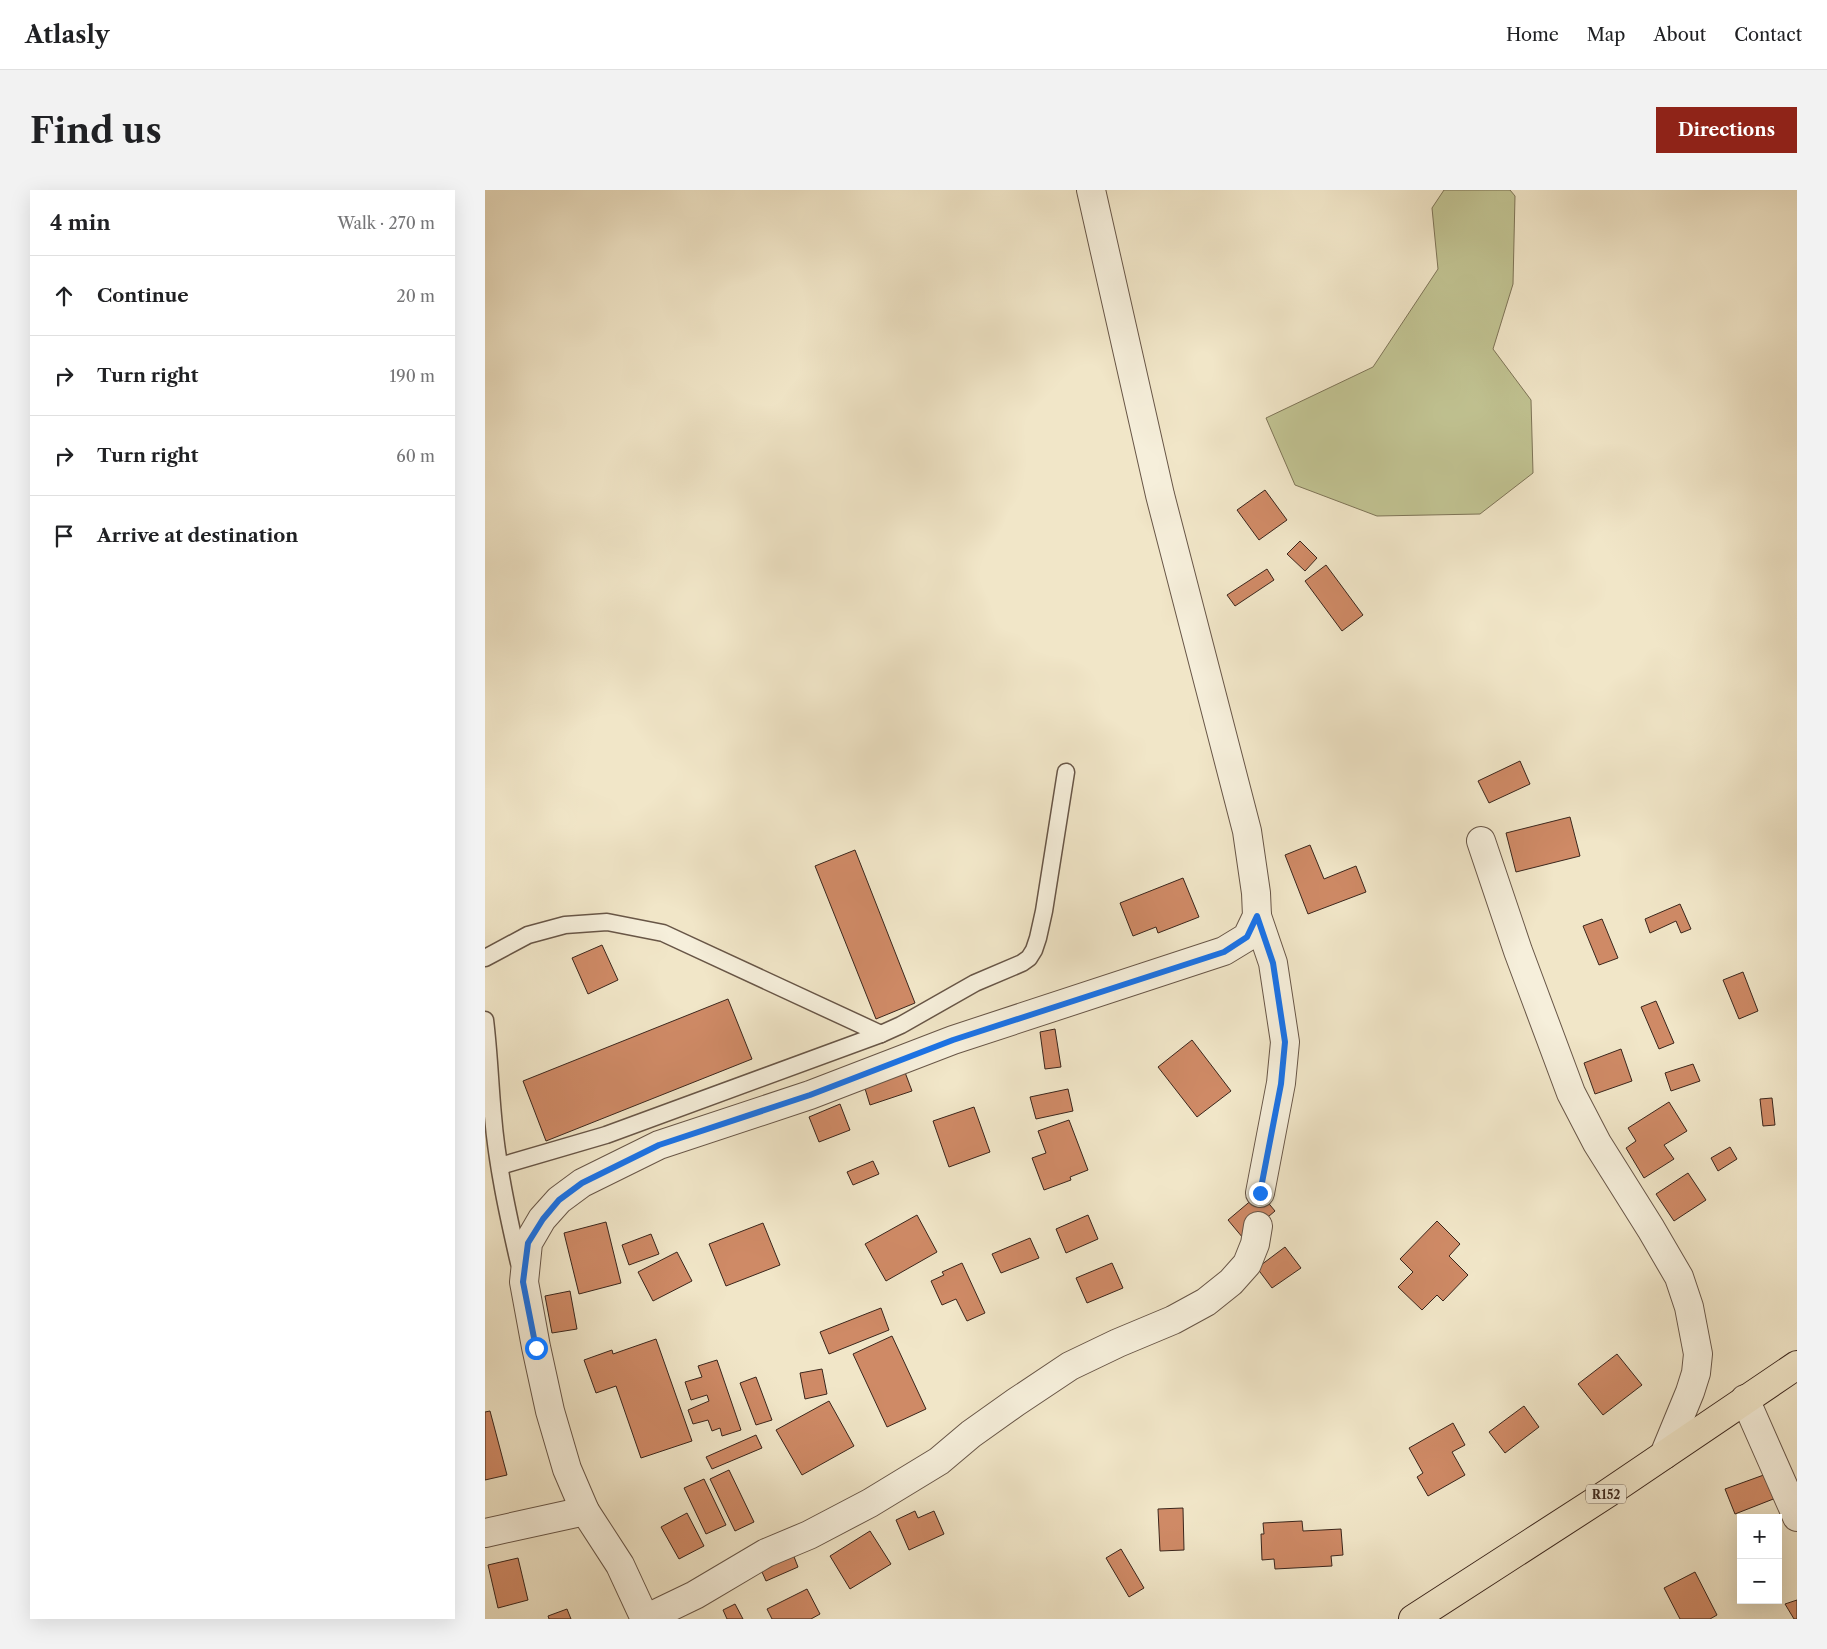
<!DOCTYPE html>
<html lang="en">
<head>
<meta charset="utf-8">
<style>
	body { margin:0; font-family:"Libre Caslon Text",serif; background:#f2f2f2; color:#202124 }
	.controls { position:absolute; right:15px; bottom:15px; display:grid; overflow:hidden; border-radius:0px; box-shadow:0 5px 20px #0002 }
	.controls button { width:45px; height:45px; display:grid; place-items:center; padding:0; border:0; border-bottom:1px solid #e0e0e0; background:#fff; color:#202124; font:25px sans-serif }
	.stop { position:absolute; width:15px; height:15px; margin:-11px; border:4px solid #1a73e8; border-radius:50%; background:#fff }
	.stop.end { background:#1a73e8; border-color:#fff; box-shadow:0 1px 5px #0008 }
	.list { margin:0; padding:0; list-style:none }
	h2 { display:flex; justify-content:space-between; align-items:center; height:65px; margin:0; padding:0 20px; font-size:21px }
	h2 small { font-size:16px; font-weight:400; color:#757577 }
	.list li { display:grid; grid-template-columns:32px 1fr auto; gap:15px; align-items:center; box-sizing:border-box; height:80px; padding:0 20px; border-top:1px solid #e0e0e0 }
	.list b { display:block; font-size:19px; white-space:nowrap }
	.list em { font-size:16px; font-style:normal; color:#757577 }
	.icon { flex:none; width:28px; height:28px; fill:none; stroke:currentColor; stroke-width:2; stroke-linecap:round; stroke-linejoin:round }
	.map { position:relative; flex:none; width:1312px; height:1429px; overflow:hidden; border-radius:0px }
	header { display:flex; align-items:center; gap:30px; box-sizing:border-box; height:70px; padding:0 25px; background:#fff; border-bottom:1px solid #e0e0e0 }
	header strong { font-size:24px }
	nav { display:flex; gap:28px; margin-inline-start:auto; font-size:18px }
	.intro { display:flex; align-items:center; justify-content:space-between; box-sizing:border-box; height:120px; padding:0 30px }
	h1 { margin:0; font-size:35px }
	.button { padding:12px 22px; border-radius:0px; background:#8f2418; color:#fff; font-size:18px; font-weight:700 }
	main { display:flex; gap:30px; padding:0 30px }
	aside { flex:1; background:#fff; border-radius:0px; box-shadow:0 5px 20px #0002 }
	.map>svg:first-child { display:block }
</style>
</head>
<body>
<header>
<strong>Atlasly</strong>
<nav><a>Home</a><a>Map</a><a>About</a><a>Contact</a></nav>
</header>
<div class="intro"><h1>Find us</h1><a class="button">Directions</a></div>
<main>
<aside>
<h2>4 min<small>Walk · 270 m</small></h2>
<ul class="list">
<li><svg class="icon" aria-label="ahead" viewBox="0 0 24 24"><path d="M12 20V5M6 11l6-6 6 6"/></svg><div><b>Continue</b></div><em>20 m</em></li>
<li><svg class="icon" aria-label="right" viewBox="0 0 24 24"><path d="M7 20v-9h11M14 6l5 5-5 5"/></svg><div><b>Turn right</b></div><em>190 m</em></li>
<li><svg class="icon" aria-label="right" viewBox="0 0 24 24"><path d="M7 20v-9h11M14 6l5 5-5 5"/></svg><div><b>Turn right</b></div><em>60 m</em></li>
<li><svg class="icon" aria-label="arrive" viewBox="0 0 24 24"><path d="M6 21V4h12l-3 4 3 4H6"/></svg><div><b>Arrive at destination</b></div></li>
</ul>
</aside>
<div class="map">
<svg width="1312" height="1429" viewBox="0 0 1312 1429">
	<rect width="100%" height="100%" fill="#f1e6c8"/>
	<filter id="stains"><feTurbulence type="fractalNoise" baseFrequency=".004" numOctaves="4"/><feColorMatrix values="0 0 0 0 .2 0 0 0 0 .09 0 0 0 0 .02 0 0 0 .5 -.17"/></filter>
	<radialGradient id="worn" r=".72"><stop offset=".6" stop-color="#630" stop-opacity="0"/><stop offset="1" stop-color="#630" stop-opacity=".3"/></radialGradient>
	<path fill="#c1c392" stroke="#7e7457" d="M 959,0 L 1025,0 L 1030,6 L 1028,94 L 1008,159 L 1046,210 L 1048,283 L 995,324 L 892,326 L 810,295 L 781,228 L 888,177 L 953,79 L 947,18 Z"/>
	<g fill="#cf8a66" stroke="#3b261c">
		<path d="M 780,300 L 802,330 L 774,350 L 752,320 Z"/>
		<path d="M 815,351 L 832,368 L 820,381 L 802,364 Z"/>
		<path d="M 841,375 L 878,425 L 857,441 L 820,391 Z"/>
		<path d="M 782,379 L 789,390 L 750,416 L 742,405 Z"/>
		<path d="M 1035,571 L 1045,594 L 1004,613 L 993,591 Z"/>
		<path d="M 1085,627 L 1095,666 L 1031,682 L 1021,643 Z"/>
		<path d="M 825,655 L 839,689 L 871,676 L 881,702 L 823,724 L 800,665 Z"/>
		<path d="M 370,660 L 430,813 L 391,829 L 330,676 Z"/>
		<path d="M 698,688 L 714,727 L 673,743 L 671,737 L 648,746 L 635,713 Z"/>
		<path d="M 1195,714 L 1206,739 L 1196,743 L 1191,731 L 1165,743 L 1160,729 Z"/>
		<path d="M 1117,729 L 1133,768 L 1114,775 L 1098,736 Z"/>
		<path d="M 117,755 L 133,790 L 103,804 L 87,768 Z"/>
		<path d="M 1258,782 L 1273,821 L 1254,829 L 1238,790 Z"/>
		<path d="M 243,809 L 267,869 L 61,951 L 38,891 Z"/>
		<path d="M 1171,811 L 1189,853 L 1174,859 L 1156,817 Z"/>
		<path d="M 570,839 L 576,877 L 560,879 L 555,842 Z"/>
		<path d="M 707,850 L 746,901 L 712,927 L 673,877 Z"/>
		<path d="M 1136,859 L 1147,891 L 1110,904 L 1099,873 Z"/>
		<path d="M 1208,874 L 1215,891 L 1186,901 L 1180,883 Z"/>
		<path d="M 418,877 L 427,901 L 385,915 L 378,892 Z"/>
		<path d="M 583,899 L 588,921 L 551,929 L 545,907 Z"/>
		<path d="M 1287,908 L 1290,935 L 1278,936 L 1275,909 Z"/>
		<path d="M 1184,912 L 1202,941 L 1179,955 L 1189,969 L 1159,988 L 1141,958 L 1151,951 L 1143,938 Z"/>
		<path d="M 355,914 L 365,940 L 334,952 L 324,927 Z"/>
		<path d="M 489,917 L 505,962 L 464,977 L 448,931 Z"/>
		<path d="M 584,930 L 603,980 L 585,987 L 586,990 L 559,1000 L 547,968 L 561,963 L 553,941 Z"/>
		<path d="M 1245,957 L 1252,969 L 1233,981 L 1226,968 Z"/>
		<path d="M 388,971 L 394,984 L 368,995 L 362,982 Z"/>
		<path d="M 1203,983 L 1221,1010 L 1189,1031 L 1171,1004 Z"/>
		<path d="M 775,1003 L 790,1021 L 758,1048 L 743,1030 Z"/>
		<path d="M 432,1025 L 452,1062 L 401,1091 L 380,1054 Z"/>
		<path d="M 603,1025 L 613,1049 L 581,1063 L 571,1039 Z"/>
		<path d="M 952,1031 L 975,1054 L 964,1066 L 983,1085 L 958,1111 L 952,1105 L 937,1120 L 913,1097 L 928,1082 L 915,1069 Z"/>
		<path d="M 121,1032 L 136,1093 L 94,1104 L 79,1043 Z"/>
		<path d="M 278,1033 L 295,1075 L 241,1096 L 224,1054 Z"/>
		<path d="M 166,1044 L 174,1064 L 144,1075 L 137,1055 Z"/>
		<path d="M 545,1048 L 554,1068 L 516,1083 L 507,1064 Z"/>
		<path d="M 800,1057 L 816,1078 L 787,1098 L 772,1078 Z"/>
		<path d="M 192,1062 L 207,1091 L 168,1111 L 153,1082 Z"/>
		<path d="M 477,1073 L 500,1123 L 482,1131 L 471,1109 L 457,1115 L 446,1091 L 459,1085 L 457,1082 Z"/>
		<path d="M 627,1073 L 638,1098 L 602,1113 L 591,1088 Z"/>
		<path d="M 85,1101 L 92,1139 L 67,1143 L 60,1106 Z"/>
		<path d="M 396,1118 L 404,1140 L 344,1164 L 335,1142 Z"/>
		<path d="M 407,1146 L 441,1219 L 402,1237 L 368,1164 Z"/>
		<path d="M 171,1149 L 207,1251 L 156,1268 L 131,1196 L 111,1203 L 99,1170 L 127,1160 L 128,1164 Z"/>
		<path d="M 1132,1164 L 1157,1195 L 1118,1225 L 1093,1194 Z"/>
		<path d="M 232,1170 L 256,1240 L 237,1246 L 235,1238 L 227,1241 L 223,1230 L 208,1234 L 203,1220 L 224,1211 L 222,1205 L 206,1210 L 200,1192 L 217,1187 L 213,1176 Z"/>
		<path d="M 337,1179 L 342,1204 L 320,1209 L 315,1183 Z"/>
		<path d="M 271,1187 L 287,1230 L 271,1235 L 255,1193 Z"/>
		<path d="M 344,1211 L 369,1256 L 317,1285 L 291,1240 Z"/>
		<path d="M 1039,1216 L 1054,1237 L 1020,1263 L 1004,1242 Z"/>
		<path d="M 5,1221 L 22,1285 L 0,1290 L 0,1222 Z"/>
		<path d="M 968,1233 L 980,1255 L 967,1262 L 980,1285 L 943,1306 L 932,1287 L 938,1283 L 924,1258 Z"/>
		<path d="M 271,1245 L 277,1258 L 227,1279 L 221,1267 Z"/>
		<path d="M 244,1280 L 269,1332 L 250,1341 L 225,1289 Z"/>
		<path d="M 1287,1282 L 1296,1306 L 1250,1324 L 1240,1299 Z"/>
		<path d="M 219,1289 L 241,1335 L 221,1344 L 199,1298 Z"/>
		<path d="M 698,1318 L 699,1360 L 675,1361 L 673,1319 Z"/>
		<path d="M 430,1321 L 433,1328 L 449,1321 L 459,1344 L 424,1360 L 411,1330 Z"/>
		<path d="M 202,1323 L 219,1356 L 194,1369 L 176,1337 Z"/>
		<path d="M 817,1331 L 818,1341 L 856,1339 L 858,1365 L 846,1366 L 847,1376 L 790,1379 L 789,1369 L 777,1370 L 776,1344 L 779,1344 L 778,1333 Z"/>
		<path d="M 385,1341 L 406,1374 L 365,1399 L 345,1366 Z"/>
		<path d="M 306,1359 L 313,1377 L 281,1391 L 273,1373 Z"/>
		<path d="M 636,1359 L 659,1398 L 644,1407 L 621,1368 Z"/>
		<path d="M 33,1368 L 43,1410 L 13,1418 L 3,1375 Z"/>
		<path d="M 1210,1382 L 1232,1425 L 1225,1429 L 1195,1429 L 1179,1398 Z"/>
		<path d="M 322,1399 L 335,1424 L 326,1429 L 287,1429 L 282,1419 Z"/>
		<path d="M 1312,1410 L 1312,1429 L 1309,1429 L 1300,1414 Z"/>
		<path d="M 250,1414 L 258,1429 L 242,1429 L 238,1420 Z"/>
		<path d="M 82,1419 L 86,1429 L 64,1429 L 63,1426 Z"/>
	</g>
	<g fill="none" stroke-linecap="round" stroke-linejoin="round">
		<defs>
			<g id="lane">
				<path d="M 0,768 L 43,745 L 80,735 L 122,732 L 178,743 L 396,844"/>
				<path d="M 0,830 C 4,862 5,894 8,926 C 12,975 23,1025 34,1073"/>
				<path d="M 15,976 L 121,945 L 396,844 L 416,835 L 490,793 L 537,773 L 544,768 L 549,760 L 553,748 L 559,721 L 581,582"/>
			</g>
			<g id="street">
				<path d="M 996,651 L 1033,761 L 1086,903 L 1112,953 L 1166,1039 L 1194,1087 L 1204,1117 L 1213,1164 L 1211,1183 L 1205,1202 L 1179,1265"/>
				<path d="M 772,726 L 788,773 L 800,852 L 796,893 L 775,1003"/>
				<path d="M 1260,1209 L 1312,1327"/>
				<path d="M 0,1343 L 100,1321"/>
				<path d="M 160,1429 L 135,1375 L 100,1321 L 82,1279 L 65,1221 L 51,1157 L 39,1092 L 43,1053 L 57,1029 L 74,1010 L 97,993 L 174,955 L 325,905 L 468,850 L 739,761 L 762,747 L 772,726 L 771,703 L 762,641 L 675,305 L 606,0"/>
				<path d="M 160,1429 L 210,1405 L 281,1363 L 324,1345 L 385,1313 L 454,1271 L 486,1244 L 531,1212 L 585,1176 L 633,1153 L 688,1130 L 721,1112 L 746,1092 L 762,1074 L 770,1054 L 773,1036"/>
			</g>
			<path id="primary" d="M 928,1429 L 1123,1303 L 1312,1175"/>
		</defs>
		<use href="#lane" stroke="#685647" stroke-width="19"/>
		<use href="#street" stroke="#685647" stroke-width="30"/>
		<use href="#primary" stroke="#3b261c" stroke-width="30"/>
		<use href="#lane" stroke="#f6efdb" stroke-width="16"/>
		<use href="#street" stroke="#f6efdb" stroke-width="28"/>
		<use href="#primary" stroke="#f1e6c8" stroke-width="28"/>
	</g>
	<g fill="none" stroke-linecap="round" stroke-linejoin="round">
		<path stroke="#1a73e8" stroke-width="6" d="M 51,1158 L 38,1092 L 43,1053 L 58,1029 L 74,1010 L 97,993 L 174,955 L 325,905 L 468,850 L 739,762 L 762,747 L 772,726 L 788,773 L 800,852 L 796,894 L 775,1003"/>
	</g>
	<g text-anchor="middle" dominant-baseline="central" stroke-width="5" stroke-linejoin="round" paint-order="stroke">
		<rect fill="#f6efdb" stroke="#736255" stroke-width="1" x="1101" y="1294.5" width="40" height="19" rx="4"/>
		<g font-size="12" font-weight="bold" fill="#3b261c">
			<text x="1121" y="1304">R152</text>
		</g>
	</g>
	<rect width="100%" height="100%" filter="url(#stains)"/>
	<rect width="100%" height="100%" fill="url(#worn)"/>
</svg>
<div class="controls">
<button>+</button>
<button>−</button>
</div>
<div class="stop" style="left:51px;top:1158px"></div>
<div class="stop end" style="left:775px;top:1003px"></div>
</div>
</main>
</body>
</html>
